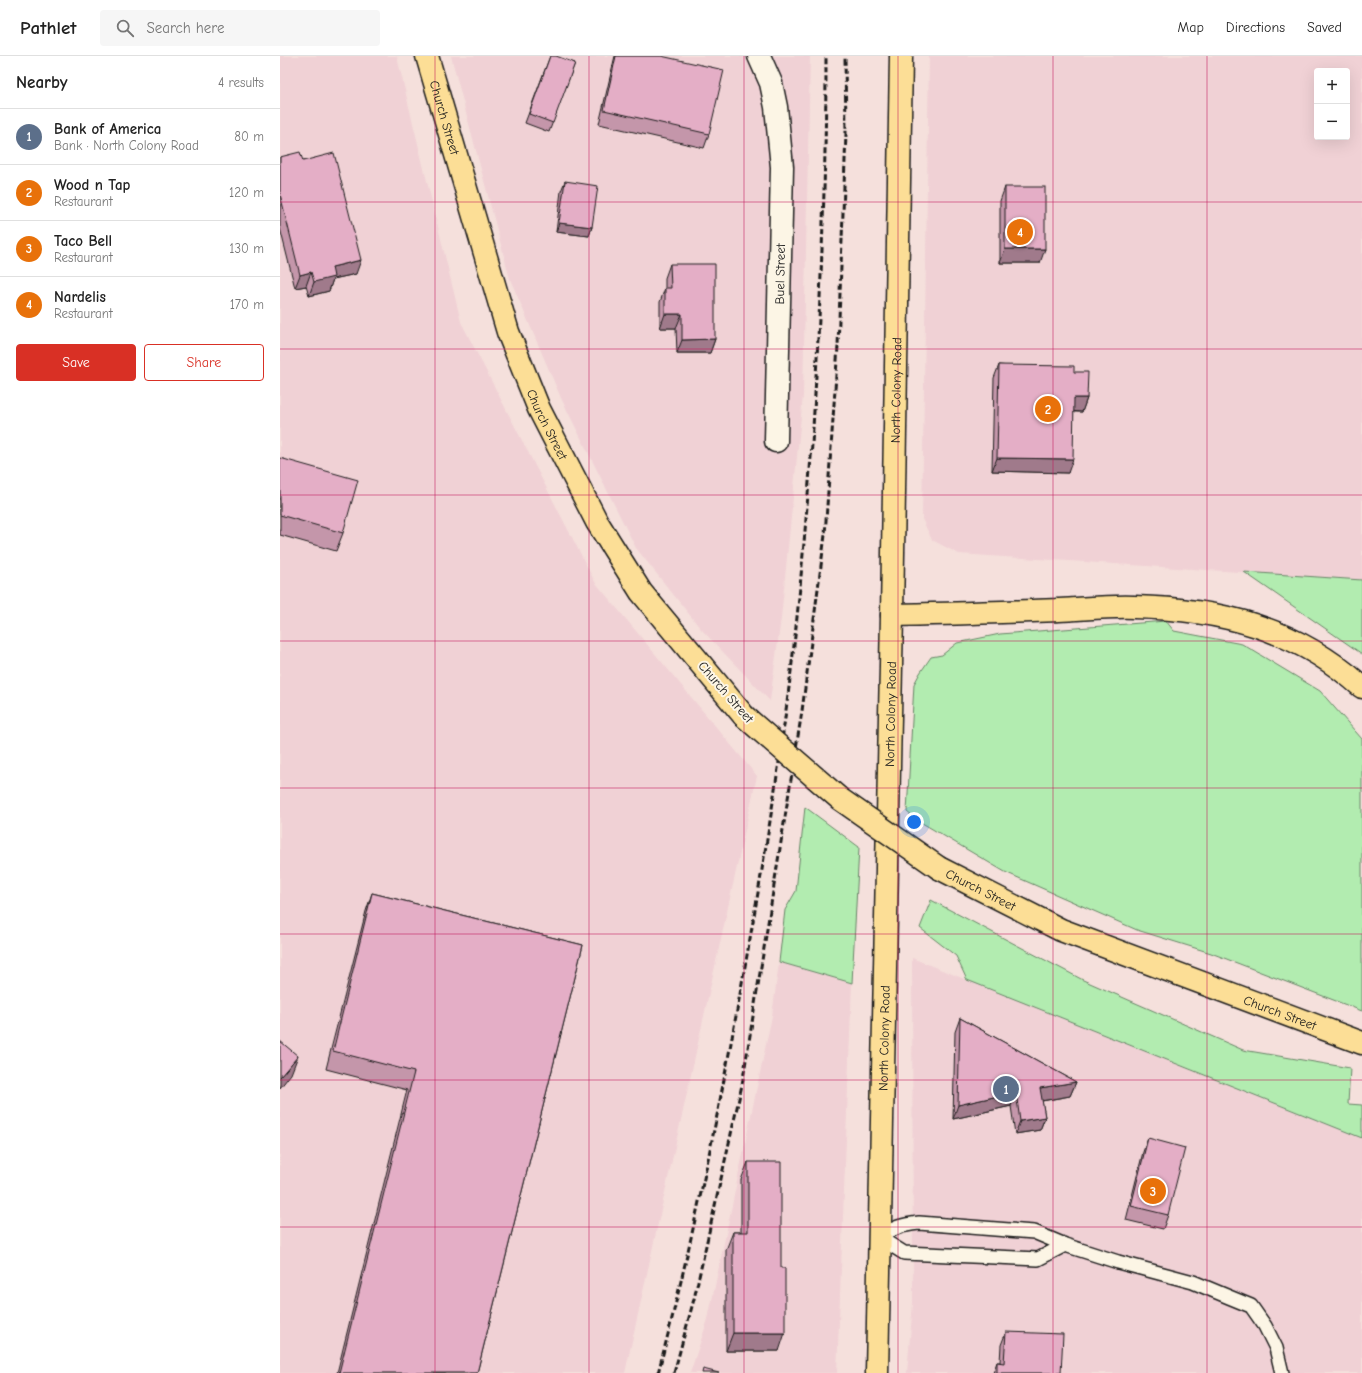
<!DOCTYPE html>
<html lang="en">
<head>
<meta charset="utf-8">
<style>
	body { margin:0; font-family:"Comic Neue",sans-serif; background:#f6f6f6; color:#222 }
	.controls { position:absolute; right:12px; top:12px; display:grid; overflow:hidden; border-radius:4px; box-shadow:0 4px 16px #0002 }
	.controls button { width:36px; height:36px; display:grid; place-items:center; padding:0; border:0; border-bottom:1px solid #e0e0e0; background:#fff; color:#222; font:20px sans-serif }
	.you { position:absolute; left:634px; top:766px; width:14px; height:14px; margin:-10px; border:3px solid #fff; border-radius:50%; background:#1a73e8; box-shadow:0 0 0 6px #1a73e833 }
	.badge { display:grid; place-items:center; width:26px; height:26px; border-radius:50%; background:#d93025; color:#fff; font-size:13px; font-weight:700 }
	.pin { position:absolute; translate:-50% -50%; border:2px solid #fff; box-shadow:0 1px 4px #0006 }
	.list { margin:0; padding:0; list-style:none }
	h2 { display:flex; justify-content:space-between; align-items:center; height:52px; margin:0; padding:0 16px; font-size:17px }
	h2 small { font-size:13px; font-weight:400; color:#767676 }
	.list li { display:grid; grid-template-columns:26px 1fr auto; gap:12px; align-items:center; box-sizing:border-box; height:56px; padding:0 16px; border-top:1px solid #e0e0e0 }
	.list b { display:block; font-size:15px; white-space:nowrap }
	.list p { margin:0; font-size:13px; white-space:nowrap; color:#767676 }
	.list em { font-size:13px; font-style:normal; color:#767676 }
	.actions { display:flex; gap:8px; padding:12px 16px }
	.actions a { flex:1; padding:9px 0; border:1px solid #d93025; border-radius:4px; text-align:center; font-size:14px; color:#d93025 }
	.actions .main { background:#d93025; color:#fff }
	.icon { flex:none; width:22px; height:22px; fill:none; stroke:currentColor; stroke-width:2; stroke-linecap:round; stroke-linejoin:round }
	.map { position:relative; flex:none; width:1082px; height:1317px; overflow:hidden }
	header { display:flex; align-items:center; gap:24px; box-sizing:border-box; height:56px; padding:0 20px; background:#fff; border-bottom:1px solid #e0e0e0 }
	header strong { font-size:19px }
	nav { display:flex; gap:22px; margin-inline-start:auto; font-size:14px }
	.search { width:280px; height:36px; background:#f6f6f6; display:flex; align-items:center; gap:10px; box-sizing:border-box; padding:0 14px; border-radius:4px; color:#767676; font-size:15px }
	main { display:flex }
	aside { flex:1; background:#fff }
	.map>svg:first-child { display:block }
</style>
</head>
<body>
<header>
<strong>Pathlet</strong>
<div class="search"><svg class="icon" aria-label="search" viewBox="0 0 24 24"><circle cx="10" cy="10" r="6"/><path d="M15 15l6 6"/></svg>Search here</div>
<nav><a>Map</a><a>Directions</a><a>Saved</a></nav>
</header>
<main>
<aside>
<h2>Nearby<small>4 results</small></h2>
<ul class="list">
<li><span class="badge" style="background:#5c6f8a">1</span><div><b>Bank of America</b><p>Bank · North Colony Road</p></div><em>80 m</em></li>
<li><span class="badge" style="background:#e8710a">2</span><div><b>Wood n Tap</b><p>Restaurant</p></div><em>120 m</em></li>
<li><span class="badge" style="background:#e8710a">3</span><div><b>Taco Bell</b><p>Restaurant</p></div><em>130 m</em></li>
<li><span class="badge" style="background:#e8710a">4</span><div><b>Nardelis</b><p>Restaurant</p></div><em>170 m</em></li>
</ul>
<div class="actions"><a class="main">Save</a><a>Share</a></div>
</aside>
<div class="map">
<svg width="1082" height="1317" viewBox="0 0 1082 1317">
	<rect width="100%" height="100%" fill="#f5e0dc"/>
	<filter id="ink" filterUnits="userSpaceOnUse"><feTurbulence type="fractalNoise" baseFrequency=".025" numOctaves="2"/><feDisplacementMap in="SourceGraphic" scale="8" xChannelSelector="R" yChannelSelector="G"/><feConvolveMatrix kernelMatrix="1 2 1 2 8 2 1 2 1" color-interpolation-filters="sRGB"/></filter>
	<g filter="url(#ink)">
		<g fill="#f0d1d5" fill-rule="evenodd">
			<path d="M 0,0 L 116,0 L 117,1 L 181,266 L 315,526 L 477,720 L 345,1317 L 0,1317 Z"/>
			<path d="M 171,0 L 530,0 L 523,340 L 501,562 L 490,645 L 421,573 L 356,492 L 281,342 L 230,223 Z"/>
			<path d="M 649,0 L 1082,0 L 1082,524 L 679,498 L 652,484 L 642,463 ZM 1037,15 L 1067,15 L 1067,81 L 1037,81 Z"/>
			<path d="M 632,902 L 1082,1082 L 1082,1317 L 627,1317 L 633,1246 Z"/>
			<path d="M 499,906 L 572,927 L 557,1317 L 410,1317 L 428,1263 L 492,960 Z"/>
		</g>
		<g fill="#b2ecb0" stroke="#678466">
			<path d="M 964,516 L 1082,524 L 1082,598 Z"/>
			<path d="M 886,565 L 894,575 L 962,588 L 1040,635 L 1082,683 L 1082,955 L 931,897 L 857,874 L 725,816 L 637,764 L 627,756 L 634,628 L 640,617 L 651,601 L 662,599 L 677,587 L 720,578 Z"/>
			<path d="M 525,751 L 579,791 L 572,927 L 499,906 L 505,854 L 516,835 Z"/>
			<path d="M 651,844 L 803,924 L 963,994 L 1070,1012 L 1068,1048 L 1082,1049 L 1082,1082 L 687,924 L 676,900 L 640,872 Z"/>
		</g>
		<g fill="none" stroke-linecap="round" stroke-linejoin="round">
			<defs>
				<path id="lane" d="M 785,1189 L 758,1203 L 624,1197 L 600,1182 C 614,1171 621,1169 639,1167 L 754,1176 L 785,1189 L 838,1206 L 913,1226 L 949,1241 L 971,1250 L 985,1270 L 996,1292 L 1002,1317"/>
				<path id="street" d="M 479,0 L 491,27 L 496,51 L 502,111 L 496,385"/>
				<g id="primary">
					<path id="s1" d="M 147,0 L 228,276 L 259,353 L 317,466 L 361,536 L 464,660"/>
					<path d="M 612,559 C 668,558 723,556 779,554 C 804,553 829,550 854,551 C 941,553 1016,572 1082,631"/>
					<path id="s2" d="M 659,812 L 781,874 L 1082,987"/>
					<path id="s3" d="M 597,1317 L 612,559 L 621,0"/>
				</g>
			</defs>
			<use href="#lane" stroke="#1c1c1c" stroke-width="16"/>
			<use href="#street" stroke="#1c1c1c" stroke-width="25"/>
			<use href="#primary" stroke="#1c1c1c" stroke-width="25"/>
			<use href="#lane" stroke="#fcf5e5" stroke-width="13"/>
			<use href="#street" stroke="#fcf5e5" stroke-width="22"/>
			<use href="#primary" stroke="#fcde96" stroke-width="22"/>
			<g stroke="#1c1c1c" stroke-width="3" stroke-dasharray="6 3" stroke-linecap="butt">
				<path d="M 378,1317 C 411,1192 437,1065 460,938 C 477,844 494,749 506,654 C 518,566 525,477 532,388 C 540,259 546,129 546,0"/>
				<path d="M 394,1317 L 414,1243 L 462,1029 L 522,655 L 545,479 L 558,290 L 566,77 L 565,0"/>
			</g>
			<defs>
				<path id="primary-bridge" d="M 464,660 L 560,743 L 659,812"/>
			</defs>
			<use href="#primary-bridge" stroke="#1c1c1c" stroke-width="25" stroke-linecap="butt"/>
			<use href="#primary-bridge" stroke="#fcde96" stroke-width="22"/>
		</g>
		<g fill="#c496aa" stroke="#1c1c1c">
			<path d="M 270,0 L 295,7 L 269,76 L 245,67 Z"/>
			<path d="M 335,0 L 381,0 L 429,78 L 424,92 L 319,68 L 334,4 Z"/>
			<path d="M 0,101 L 23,105 L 76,218 L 53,223 L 49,235 L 29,240 L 26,230 L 15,232 L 0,172 Z"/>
			<path d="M 285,125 L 312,171 L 309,180 L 276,176 L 281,135 Z"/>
			<path d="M 725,131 L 760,207 L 720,207 L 720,145 Z"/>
			<path d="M 390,208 L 435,283 L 430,297 L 397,297 L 396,272 L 380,272 L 380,246 L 385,232 L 385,222 Z"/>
			<path d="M 719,309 L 794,316 L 807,342 L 802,356 L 793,356 L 788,417 L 712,415 L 714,322 Z"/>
			<path d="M 0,402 L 63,477 L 56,495 L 0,479 Z"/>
			<path d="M 92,837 L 303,889 L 197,1317 L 57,1317 L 127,1034 L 46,1013 L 86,855 Z"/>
			<path d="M 680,962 L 796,1026 L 790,1040 L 762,1045 L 765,1061 L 760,1074 L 735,1078 L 731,1050 L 673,1063 L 675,976 Z"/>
			<path d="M 868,1082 L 888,1159 L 883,1173 L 846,1164 L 863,1096 Z"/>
			<path d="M 468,1106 L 499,1295 L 446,1295 L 446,1194 L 453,1176 L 461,1176 L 461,1124 Z"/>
			<path d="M 726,1276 L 781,1317 L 713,1317 L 717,1306 L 720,1306 L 721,1289 Z"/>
		</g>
		<g fill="#a07a8b" stroke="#1c1c1c">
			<path d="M 279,167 L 312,171 L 309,180 L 276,176 Z"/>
			<path d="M 725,193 L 765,193 L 760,207 L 720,207 Z"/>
			<path d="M 81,204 L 76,218 L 53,223 L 49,235 L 29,240 L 34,226 L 52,211 Z"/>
			<path d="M 31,216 L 26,230 L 15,232 L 20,219 Z"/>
			<path d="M 385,258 L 402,258 L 396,272 L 380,272 Z"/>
			<path d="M 435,283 L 430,297 L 397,297 L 402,284 Z"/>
			<path d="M 794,342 L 807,342 L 802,356 L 789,355 Z"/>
			<path d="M 717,402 L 793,403 L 788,417 L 712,415 Z"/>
			<path d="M 18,1000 L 11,1018 L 0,1032 L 0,1021 Z"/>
			<path d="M 796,1026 L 790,1040 L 755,1046 L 760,1032 Z"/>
			<path d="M 736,1036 L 731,1050 L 673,1063 L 678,1049 Z"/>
			<path d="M 765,1061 L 760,1074 L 735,1078 L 740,1065 Z"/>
			<path d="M 453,1277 L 505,1277 L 499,1295 L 446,1295 Z"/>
		</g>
		<g fill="#e4aec6" stroke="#1c1c1c">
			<path d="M 270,0 L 276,0 L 295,7 L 273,67 L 249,58 Z"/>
			<path d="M 336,0 L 381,0 L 444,14 L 429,78 L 324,54 Z"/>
			<path d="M 20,96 L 23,105 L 54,97 L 81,204 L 52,211 L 54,221 L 34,226 L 31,216 L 20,219 L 0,138 L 0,101 Z"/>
			<path d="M 285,125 L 318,130 L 312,171 L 279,167 Z"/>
			<rect x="725" y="131" width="40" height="62"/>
			<path d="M 390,208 L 435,208 L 435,283 L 402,284 L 402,258 L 385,258 L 385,232 L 391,232 Z"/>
			<path d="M 719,309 L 794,310 L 794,316 L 808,316 L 807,342 L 794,342 L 793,403 L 717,402 Z"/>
			<path d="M 0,402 L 78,424 L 63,477 L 0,459 Z"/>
			<path d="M 92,837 L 303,889 L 197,1317 L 59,1317 L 134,1016 L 53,995 Z"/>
			<path d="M 680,962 L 796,1026 L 760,1032 L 765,1061 L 740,1065 L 736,1036 L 678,1049 Z"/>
			<path d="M 0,985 L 18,1000 L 0,1021 Z"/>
			<path d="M 868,1082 L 905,1092 L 888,1159 L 851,1150 Z"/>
			<path d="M 468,1106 L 501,1106 L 501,1212 L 505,1212 L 505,1277 L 453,1277 L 453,1176 L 468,1176 Z"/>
			<path d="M 726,1276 L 783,1278 L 781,1317 L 717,1317 L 717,1306 L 724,1307 Z"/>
			<path d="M 423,1313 L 439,1317 L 422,1317 Z"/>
		</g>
	</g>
	<path fill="none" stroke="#c2185b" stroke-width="1" stroke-opacity="0.55" d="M 155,0 L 155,1317M 309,0 L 309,1317M 464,0 L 464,1317M 618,0 L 618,1317M 773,0 L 773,1317M 927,0 L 927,1317M 0,146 L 1082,146M 0,293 L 1082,293M 0,439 L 1082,439M 0,585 L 1082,585M 0,732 L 1082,732M 0,878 L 1082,878M 0,1024 L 1082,1024M 0,1171 L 1082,1171"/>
	<g text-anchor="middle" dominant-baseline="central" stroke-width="4" stroke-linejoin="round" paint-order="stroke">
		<g font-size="13" fill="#1c1c1c" stroke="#fcf5e5">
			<text stroke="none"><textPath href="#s1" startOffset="64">Church Street</textPath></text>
			<text transform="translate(500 218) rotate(-89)">Buel Street</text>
			<text stroke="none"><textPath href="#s3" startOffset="983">North Colony Road</textPath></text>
			<text stroke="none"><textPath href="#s1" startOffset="388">Church Street</textPath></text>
			<text transform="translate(446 636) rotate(49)">Church Street</text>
			<text stroke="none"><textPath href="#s3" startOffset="659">North Colony Road</textPath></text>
			<text stroke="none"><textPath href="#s2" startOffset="47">Church Street</textPath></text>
			<text stroke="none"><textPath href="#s2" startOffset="371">Church Street</textPath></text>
			<text stroke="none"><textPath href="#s3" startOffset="335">North Colony Road</textPath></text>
		</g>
	</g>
</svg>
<div class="controls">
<button>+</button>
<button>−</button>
</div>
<div class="you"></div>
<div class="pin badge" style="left:726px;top:1033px;background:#5c6f8a">1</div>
<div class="pin badge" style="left:768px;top:353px;background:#e8710a">2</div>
<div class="pin badge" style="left:873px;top:1135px;background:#e8710a">3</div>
<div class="pin badge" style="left:740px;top:176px;background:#e8710a">4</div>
</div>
</main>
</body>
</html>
